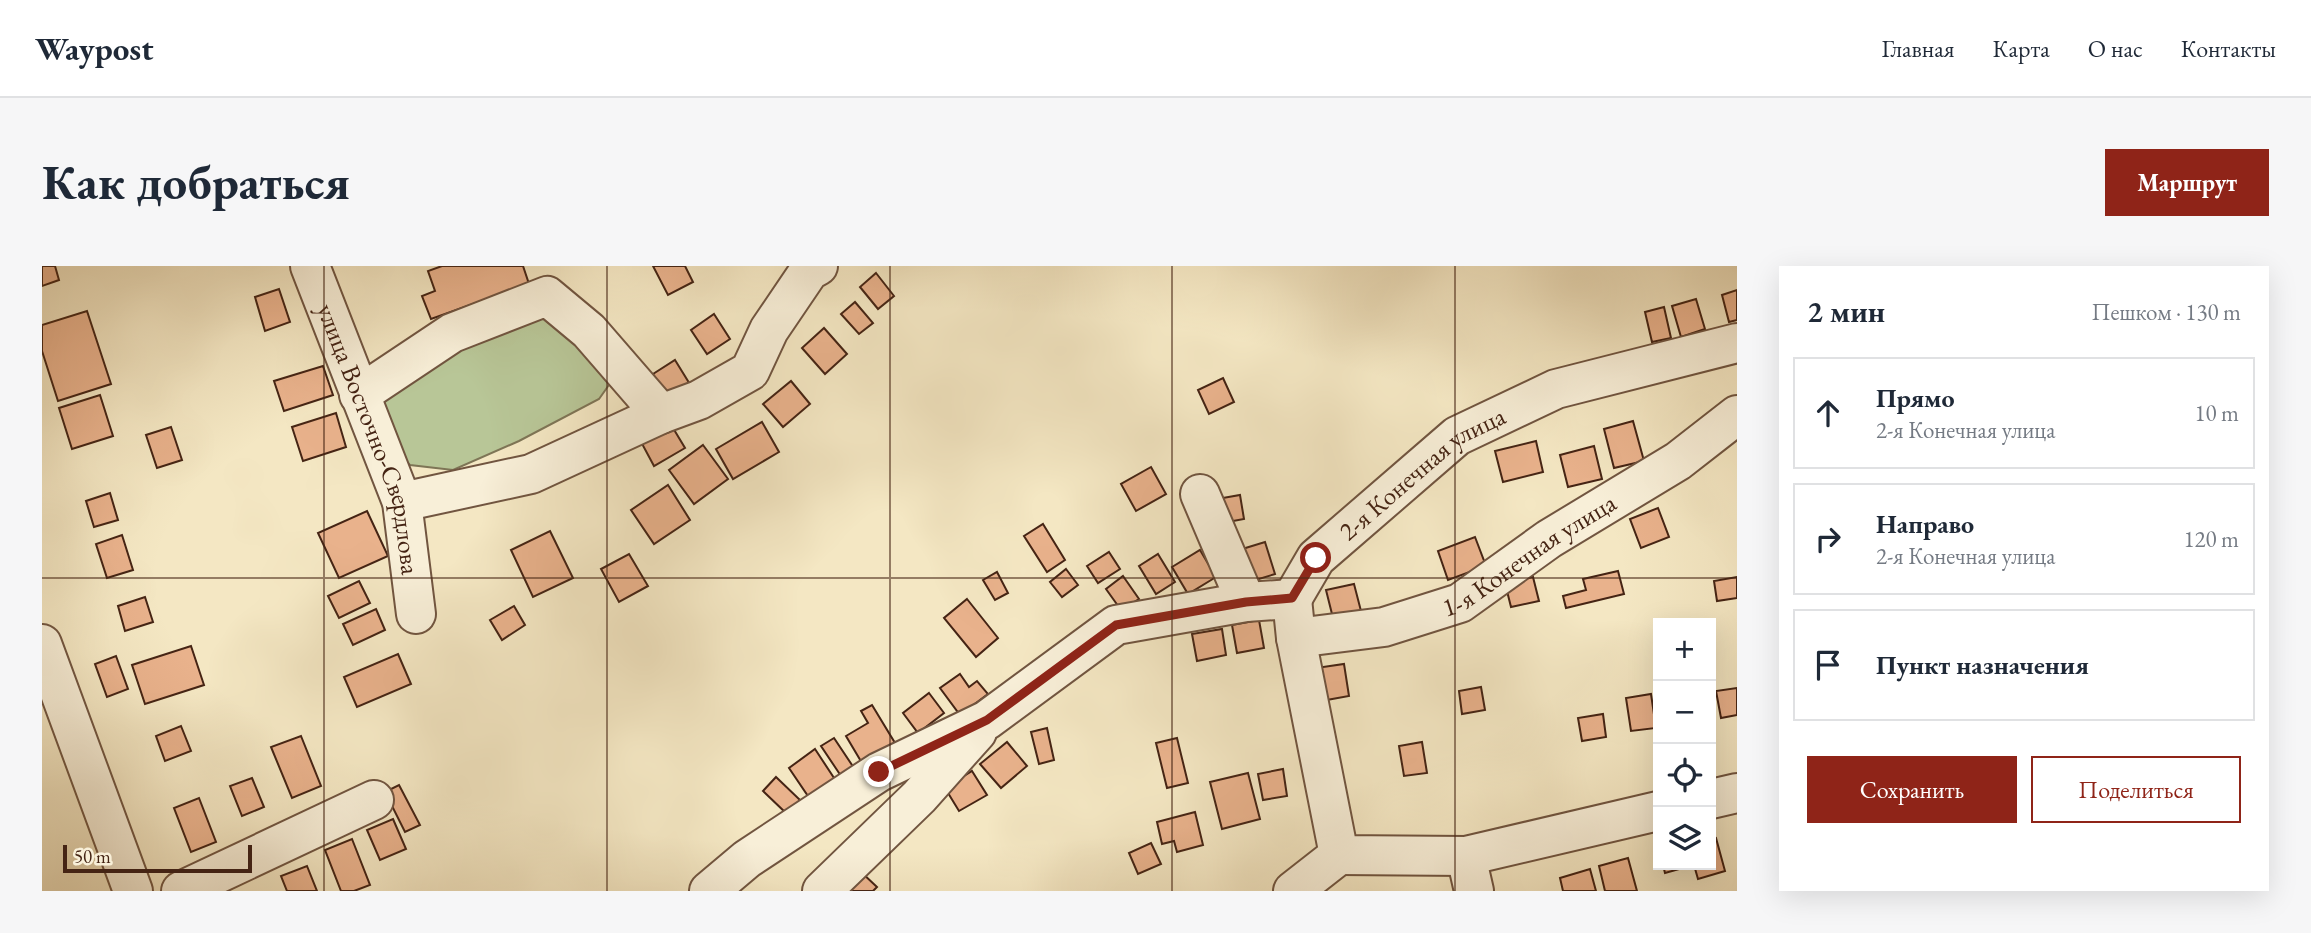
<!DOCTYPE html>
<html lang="ru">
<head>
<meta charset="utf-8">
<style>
	body { margin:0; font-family:"EB Garamond",serif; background:#f6f6f7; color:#1f2937 }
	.controls { position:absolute; right:21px; bottom:21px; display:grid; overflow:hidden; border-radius:0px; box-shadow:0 7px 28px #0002 }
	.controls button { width:63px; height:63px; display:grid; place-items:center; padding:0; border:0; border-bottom:2px solid #e0e1e3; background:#fff; color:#1f2937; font:35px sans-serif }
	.scale { position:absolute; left:21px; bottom:18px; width:189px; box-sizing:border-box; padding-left:7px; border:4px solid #452414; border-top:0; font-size:19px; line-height:24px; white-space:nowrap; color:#452414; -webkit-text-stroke:5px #f8efd8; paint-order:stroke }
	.stop { position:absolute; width:21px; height:21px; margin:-16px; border:5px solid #8f2418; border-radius:50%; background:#fff }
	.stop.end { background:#8f2418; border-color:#fff; box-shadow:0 2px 7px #0008 }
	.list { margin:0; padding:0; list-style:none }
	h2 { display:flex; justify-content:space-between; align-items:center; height:91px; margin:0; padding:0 28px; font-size:30px }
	h2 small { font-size:23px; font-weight:400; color:#747a83 }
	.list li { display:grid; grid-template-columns:46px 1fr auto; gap:21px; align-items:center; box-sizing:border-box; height:112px; margin:0 14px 14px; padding:0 14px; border:2px solid #e0e1e3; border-radius:0px }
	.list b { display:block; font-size:26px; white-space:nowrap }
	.list p { margin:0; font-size:23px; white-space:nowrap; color:#747a83 }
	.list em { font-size:23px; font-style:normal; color:#747a83 }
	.actions { display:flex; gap:14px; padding:21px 28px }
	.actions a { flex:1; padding:16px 0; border:2px solid #8f2418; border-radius:0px; text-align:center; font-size:24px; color:#8f2418 }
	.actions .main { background:#8f2418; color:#fff }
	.icon { flex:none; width:38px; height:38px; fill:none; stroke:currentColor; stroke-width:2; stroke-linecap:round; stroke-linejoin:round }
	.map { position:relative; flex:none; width:1695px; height:625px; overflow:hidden; border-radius:0px }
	header { display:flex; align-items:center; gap:42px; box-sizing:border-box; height:98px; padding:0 35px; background:#fff; border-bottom:2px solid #e0e1e3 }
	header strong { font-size:33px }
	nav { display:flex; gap:38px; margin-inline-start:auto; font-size:24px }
	.intro { display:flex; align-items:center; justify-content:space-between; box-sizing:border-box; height:168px; padding:0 42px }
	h1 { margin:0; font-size:49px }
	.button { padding:18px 32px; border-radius:0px; background:#8f2418; color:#fff; font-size:24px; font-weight:700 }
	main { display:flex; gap:42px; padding:0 42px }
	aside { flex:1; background:#fff; border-radius:0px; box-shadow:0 7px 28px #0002 }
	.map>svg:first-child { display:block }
</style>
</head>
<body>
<header>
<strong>Waypost</strong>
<nav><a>Главная</a><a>Карта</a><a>О нас</a><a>Контакты</a></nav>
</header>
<div class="intro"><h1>Как добраться</h1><a class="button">Маршрут</a></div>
<main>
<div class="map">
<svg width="1695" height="625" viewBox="0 0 1695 625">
	<rect width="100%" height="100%" fill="#f4e7c3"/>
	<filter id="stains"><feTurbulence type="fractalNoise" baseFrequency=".00286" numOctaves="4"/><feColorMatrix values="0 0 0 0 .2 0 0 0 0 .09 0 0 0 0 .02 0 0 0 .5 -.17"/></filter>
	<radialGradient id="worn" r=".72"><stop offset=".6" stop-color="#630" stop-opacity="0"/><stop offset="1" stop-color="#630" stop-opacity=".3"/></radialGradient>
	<path fill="#b8c697" stroke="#7e7556" stroke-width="2" d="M 507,49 L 574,109 L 557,133 L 477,175 L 411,204 L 368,199 L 347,178 L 338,133 L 377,104 L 455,67 Z"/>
	<g fill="#e9b28c" stroke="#452414" stroke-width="2">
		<path d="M 0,0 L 13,0 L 17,14 L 0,20 Z"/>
		<path d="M 400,0 L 481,0 L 487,18 L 389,53 L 380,30 L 393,25 L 386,5 Z"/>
		<path d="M 611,0 L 643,0 L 651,16 L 626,29 Z"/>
		<path d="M 834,7 L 852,30 L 836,43 L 818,21 Z"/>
		<path d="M 237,23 L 248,56 L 223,65 L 213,31 Z"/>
		<path d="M 1695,24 L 1695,54 L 1687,56 L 1680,29 Z"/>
		<path d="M 1654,33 L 1663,63 L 1639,71 L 1630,40 Z"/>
		<path d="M 813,36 L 831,57 L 817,68 L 799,48 Z"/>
		<path d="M 1622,41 L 1629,72 L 1610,76 L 1603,46 Z"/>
		<path d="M 45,45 L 69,118 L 16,135 L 0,85 L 0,59 Z"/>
		<path d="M 672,48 L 688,73 L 665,88 L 649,64 Z"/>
		<path d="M 782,62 L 805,88 L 783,108 L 760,82 Z"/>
		<path d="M 633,94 L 649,120 L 627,134 L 611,108 Z"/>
		<path d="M 281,100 L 291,129 L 242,145 L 232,115 Z"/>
		<path d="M 1181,112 L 1192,136 L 1167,148 L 1156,124 Z"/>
		<path d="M 749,115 L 768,138 L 741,161 L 721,138 Z"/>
		<path d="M 58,129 L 71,170 L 30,183 L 17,142 Z"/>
		<path d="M 294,147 L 304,181 L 261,195 L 250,161 Z"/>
		<path d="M 1591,155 L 1602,195 L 1572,202 L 1562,163 Z"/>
		<path d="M 720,156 L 737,186 L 691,213 L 674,183 Z"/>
		<path d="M 628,157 L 643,182 L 612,200 L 598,174 Z"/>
		<path d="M 129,161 L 140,194 L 115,202 L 104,169 Z"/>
		<path d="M 1494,175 L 1501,206 L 1461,216 L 1453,185 Z"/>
		<path d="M 661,179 L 686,213 L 652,238 L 627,204 Z"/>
		<path d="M 1552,180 L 1560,213 L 1526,221 L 1518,189 Z"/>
		<path d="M 1109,201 L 1124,228 L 1094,245 L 1079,218 Z"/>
		<path d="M 626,219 L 648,254 L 612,278 L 589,244 Z"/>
		<path d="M 68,227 L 76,254 L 52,261 L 44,235 Z"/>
		<path d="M 1198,229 L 1202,253 L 1180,257 L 1175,233 Z"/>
		<path d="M 1616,242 L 1627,271 L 1599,282 L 1588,253 Z"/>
		<path d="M 325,245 L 346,290 L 297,312 L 276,267 Z"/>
		<path d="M 1001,258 L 1023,294 L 1005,306 L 982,270 Z"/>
		<path d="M 508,265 L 531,312 L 491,331 L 469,284 Z"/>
		<path d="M 80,269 L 91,304 L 65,312 L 54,278 Z"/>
		<path d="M 1433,271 L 1444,300 L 1406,314 L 1396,285 Z"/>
		<path d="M 1223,276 L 1233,308 L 1207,316 L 1197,284 Z"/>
		<path d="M 1158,284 L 1174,311 L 1146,328 L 1130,301 Z"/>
		<path d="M 1067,286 L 1078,303 L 1056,317 L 1045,300 Z"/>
		<path d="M 587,288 L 606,320 L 577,336 L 559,303 Z"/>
		<path d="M 1116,288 L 1133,316 L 1114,328 L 1097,300 Z"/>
		<path d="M 1024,303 L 1036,319 L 1020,331 L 1008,316 Z"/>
		<path d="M 1576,305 L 1582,328 L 1524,342 L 1521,330 L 1544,324 L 1541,313 Z"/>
		<path d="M 955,306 L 966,327 L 953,334 L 941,314 Z"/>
		<path d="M 1081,310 L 1097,333 L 1079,344 L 1064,323 Z"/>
		<path d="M 1491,311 L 1497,335 L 1469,341 L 1463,317 Z"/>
		<path d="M 1695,311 L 1695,332 L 1675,335 L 1672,315 Z"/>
		<path d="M 317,315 L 328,337 L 297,352 L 286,330 Z"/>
		<path d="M 1312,318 L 1319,345 L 1291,352 L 1284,324 Z"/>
		<path d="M 103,331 L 111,356 L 83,365 L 76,340 Z"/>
		<path d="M 925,333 L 956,372 L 934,391 L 902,352 Z"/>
		<path d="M 472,340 L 483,359 L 460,374 L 448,354 Z"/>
		<path d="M 334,343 L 343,364 L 311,379 L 301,358 Z"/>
		<path d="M 1217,354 L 1222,382 L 1195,387 L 1190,359 Z"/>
		<path d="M 1180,363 L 1184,389 L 1155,395 L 1150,368 Z"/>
		<path d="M 149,380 L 162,419 L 103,438 L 90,399 Z"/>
		<path d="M 356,388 L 369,418 L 315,441 L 302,411 Z"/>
		<path d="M 74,390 L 86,423 L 65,431 L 53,398 Z"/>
		<path d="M 1302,398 L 1307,430 L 1279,435 L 1274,402 Z"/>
		<path d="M 918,408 L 927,421 L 935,415 L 946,428 L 918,449 L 898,422 Z"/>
		<path d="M 1439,421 L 1443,444 L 1420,448 L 1417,425 Z"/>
		<path d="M 1695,422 L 1695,449 L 1679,452 L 1674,425 Z"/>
		<path d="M 887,427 L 902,447 L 876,467 L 861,447 Z"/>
		<path d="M 1609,428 L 1614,462 L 1589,465 L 1584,432 Z"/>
		<path d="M 830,439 L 853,477 L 820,497 L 804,470 L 826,457 L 819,445 Z"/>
		<path d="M 1561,448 L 1564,471 L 1540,475 L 1536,452 Z"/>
		<path d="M 139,460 L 149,485 L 123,495 L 114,470 Z"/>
		<path d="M 1005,462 L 1012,494 L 997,498 L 989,466 Z"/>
		<path d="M 259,470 L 279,520 L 250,532 L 229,481 Z"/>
		<path d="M 792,472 L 812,502 L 799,510 L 779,480 Z"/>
		<path d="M 1135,472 L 1146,517 L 1125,522 L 1114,477 Z"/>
		<path d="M 965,476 L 985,500 L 959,522 L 938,498 Z"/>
		<path d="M 1380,476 L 1385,507 L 1362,510 L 1357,480 Z"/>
		<path d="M 773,483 L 794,515 L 768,533 L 747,502 Z"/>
		<path d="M 1241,503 L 1245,530 L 1221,534 L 1216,508 Z"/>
		<path d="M 930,505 L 945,529 L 917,545 L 903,522 Z"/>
		<path d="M 1206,507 L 1218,553 L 1180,563 L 1168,516 Z"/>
		<path d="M 734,511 L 758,534 L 745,548 L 721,525 Z"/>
		<path d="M 210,512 L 222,541 L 200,550 L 188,520 Z"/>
		<path d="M 357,519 L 378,559 L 363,566 L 343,526 Z"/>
		<path d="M 157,532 L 174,576 L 149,586 L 132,542 Z"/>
		<path d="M 1153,546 L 1161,579 L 1135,586 L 1132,575 L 1120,578 L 1115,556 Z"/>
		<path d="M 351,553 L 364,583 L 338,594 L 325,564 Z"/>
		<path d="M 1674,572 L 1683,605 L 1656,613 L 1652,599 L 1669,599 L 1669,574 Z"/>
		<path d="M 310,573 L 328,619 L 312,625 L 299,625 L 283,584 Z"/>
		<path d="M 1109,577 L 1119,598 L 1096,608 L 1087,587 Z"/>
		<path d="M 1586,592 L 1595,625 L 1563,625 L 1557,600 Z"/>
		<path d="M 1621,599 L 1647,599 L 1648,600 L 1623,607 Z"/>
		<path d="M 265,600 L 275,625 L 245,625 L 239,610 Z"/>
		<path d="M 1548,603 L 1554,625 L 1521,625 L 1518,612 Z"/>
		<path d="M 818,605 L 835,621 L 831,625 L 799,625 Z"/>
	</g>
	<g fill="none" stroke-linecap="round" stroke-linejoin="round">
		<defs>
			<g id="minor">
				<path id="s1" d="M 268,0 L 360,236 L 374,348"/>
				<path d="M 317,129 L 410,67 L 505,30 L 547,65 L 619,148 L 489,208 L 360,236"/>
				<path d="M 619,148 L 657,134 L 708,105 L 727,64 L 767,5 L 776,0"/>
				<path d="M 1158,228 L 1204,336"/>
				<path d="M 1250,333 L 1254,372 L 1297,589 L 1424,590 L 1616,545"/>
				<path id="s2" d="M 1250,333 L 1274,292 L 1415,170 L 1514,123 L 1695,77"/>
				<path id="s3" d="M 1254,372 L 1342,361 L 1418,337 L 1507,273 L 1636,195 L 1695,149"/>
				<path d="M 0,378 L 91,625"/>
				<path d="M 1669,533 L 1695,527"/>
				<path d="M 1424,590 L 1432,625"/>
				<path d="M 139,625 L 332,534"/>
				<path d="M 667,625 L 705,593 L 837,506 L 945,454 L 1074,359 L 1204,336 L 1250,333"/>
				<path d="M 780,625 L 877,531 L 935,466"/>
				<path d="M 1251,625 L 1297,589"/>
			</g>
		</defs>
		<use href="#minor" stroke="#715540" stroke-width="42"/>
		<use href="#minor" stroke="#f8efd8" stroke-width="38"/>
	</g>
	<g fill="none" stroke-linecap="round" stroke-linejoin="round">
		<path stroke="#8f2418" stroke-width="9" d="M 837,506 L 945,454 L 1074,359 L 1204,336 L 1250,332 L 1274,292"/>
	</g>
	<path fill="none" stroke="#452414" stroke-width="2" stroke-opacity="0.55" d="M 282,0 L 282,625M 565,0 L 565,625M 848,0 L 848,625M 1130,0 L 1130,625M 1413,0 L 1413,625M 0,312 L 1695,312"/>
	<g text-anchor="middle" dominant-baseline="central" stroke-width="6" stroke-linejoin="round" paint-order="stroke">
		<g font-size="26" fill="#452414" stroke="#f8efd8">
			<text stroke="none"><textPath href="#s1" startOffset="184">улица Восточно-Свердлова</textPath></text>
			<text stroke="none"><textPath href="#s2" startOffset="184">2-я Конечная улица</textPath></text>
			<text stroke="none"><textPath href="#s3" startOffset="252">1-я Конечная улица</textPath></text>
		</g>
	</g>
	<rect width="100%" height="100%" filter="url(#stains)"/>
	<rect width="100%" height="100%" fill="url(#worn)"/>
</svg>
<div class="controls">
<button>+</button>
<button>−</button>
<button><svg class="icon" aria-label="locate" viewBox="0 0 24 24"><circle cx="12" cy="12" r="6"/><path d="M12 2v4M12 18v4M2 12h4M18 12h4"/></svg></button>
<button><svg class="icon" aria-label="layers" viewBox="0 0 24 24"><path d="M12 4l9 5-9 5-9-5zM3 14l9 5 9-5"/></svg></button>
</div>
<div class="scale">50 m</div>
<div class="stop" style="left:1274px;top:292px"></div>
<div class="stop end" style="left:837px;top:506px"></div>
</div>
<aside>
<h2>2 мин<small>Пешком · 130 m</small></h2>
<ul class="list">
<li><svg class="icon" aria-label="ahead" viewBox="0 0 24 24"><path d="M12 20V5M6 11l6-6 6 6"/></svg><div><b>Прямо</b><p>2-я Конечная улица</p></div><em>10 m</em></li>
<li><svg class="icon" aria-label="right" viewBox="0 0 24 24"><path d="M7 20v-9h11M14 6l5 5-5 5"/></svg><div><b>Направо</b><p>2-я Конечная улица</p></div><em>120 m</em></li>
<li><svg class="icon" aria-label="arrive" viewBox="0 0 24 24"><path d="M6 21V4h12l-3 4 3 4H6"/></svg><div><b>Пункт назначения</b></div></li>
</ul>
<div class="actions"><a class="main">Сохранить</a><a>Поделиться</a></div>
</aside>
</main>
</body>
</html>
